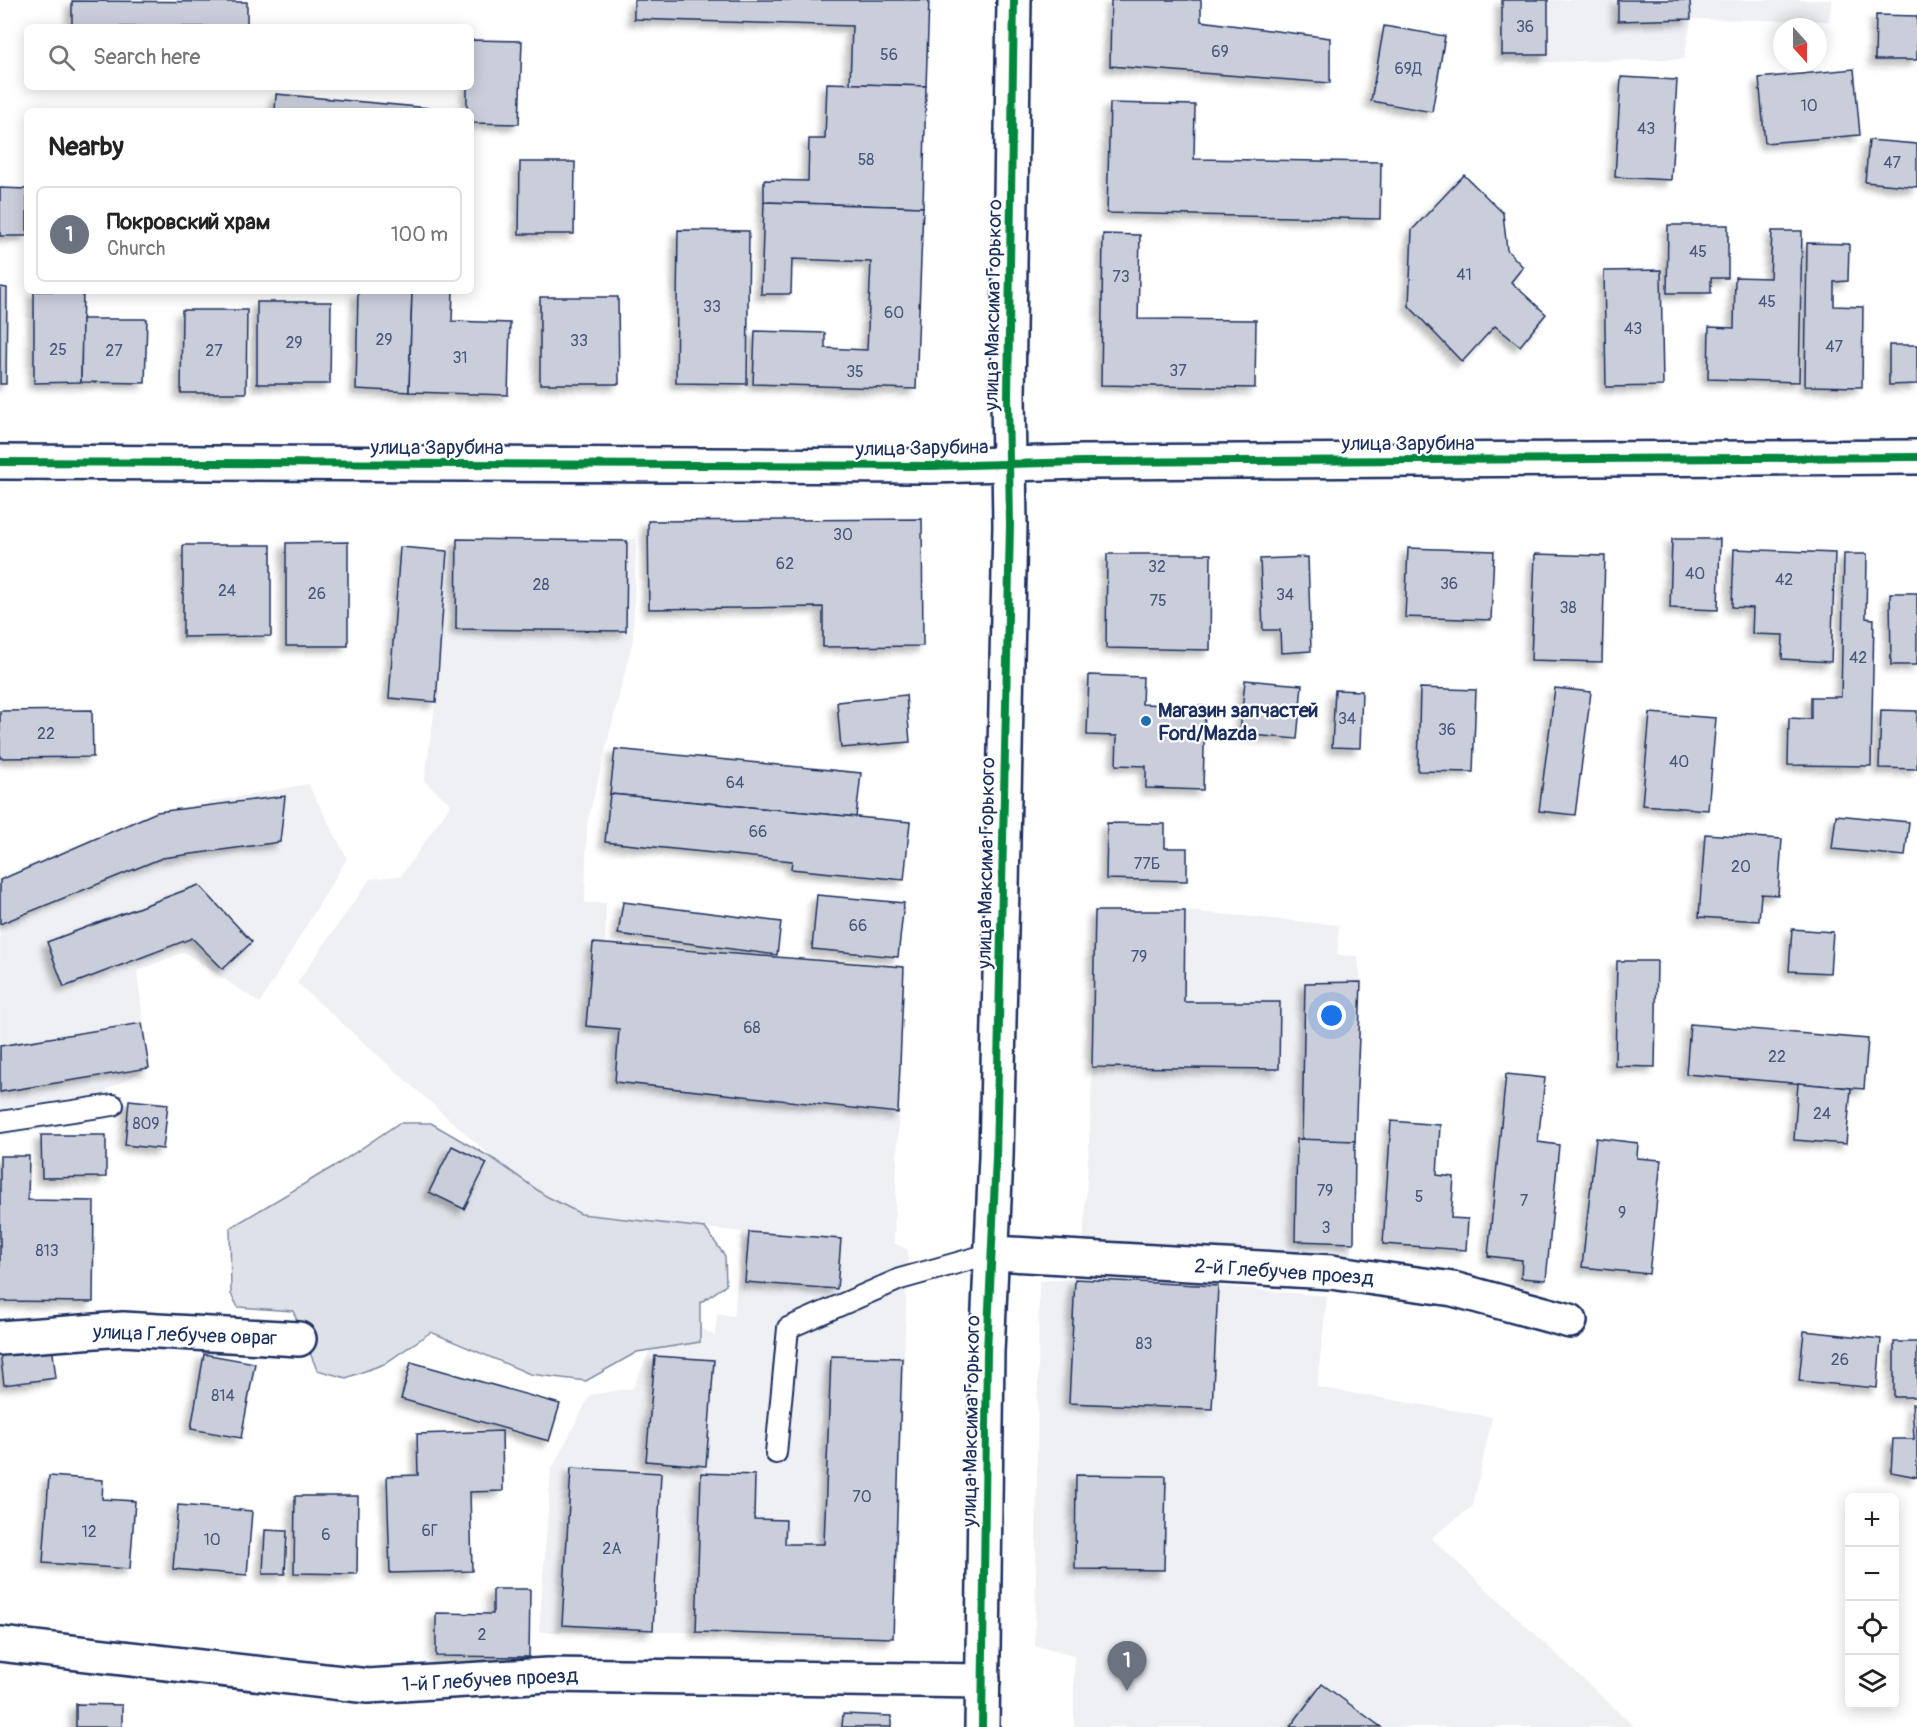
<!DOCTYPE html>
<html lang="en">
<head>
<meta charset="utf-8">
<style>
	body { margin:0; font-family:Pangolin,sans-serif; background:#f2f2f2; color:#222 }
	.controls { position:absolute; right:18px; bottom:18px; display:grid; overflow:hidden; border-radius:9px; box-shadow:0 3px 15px #0003 }
	.controls button { width:54px; height:54px; display:grid; place-items:center; padding:0; border:0; border-bottom:2px solid #e0e0e0; background:#fff; color:#222; font:30px sans-serif }
	.compass { position:absolute; left:1773px; top:18px; width:54px; height:54px; border-radius:50%; background:#fff; box-shadow:0 3px 15px #0003; rotate:159deg }
	.you { position:absolute; left:1332px; top:1016px; width:21px; height:21px; margin:-15px; border:4px solid #fff; border-radius:50%; background:#1a73e8; box-shadow:0 0 0 9px #1a73e833 }
	.badge { display:grid; place-items:center; width:39px; height:39px; border-radius:50%; background:#1f6fb2; color:#fff; font-size:20px; font-weight:700 }
	.pin { position:absolute; translate:-50% -50px; filter:drop-shadow(0 2px 3px #0008) }
	.pin::after { content:''; position:absolute; top:32px; width:21px; height:18px; background:inherit; clip-path:polygon(0 0,100% 0,50% 100%) }
	.list { margin:0; padding:0; list-style:none }
	h2 { display:flex; justify-content:space-between; align-items:center; height:78px; margin:0; padding:0 24px; font-size:26px }
	h2 small { font-size:20px; font-weight:400; color:#767676 }
	.list li { display:grid; grid-template-columns:39px 1fr auto; gap:18px; align-items:center; box-sizing:border-box; height:96px; margin:0 12px 12px; padding:0 12px; border:2px solid #e0e0e0; border-radius:9px }
	.list b { display:block; font-size:22px; white-space:nowrap }
	.list p { margin:0; font-size:20px; white-space:nowrap; color:#767676 }
	.list em { font-size:20px; font-style:normal; color:#767676 }
	.icon { flex:none; width:33px; height:33px; fill:none; stroke:currentColor; stroke-width:2; stroke-linecap:round; stroke-linejoin:round }
	.map { position:relative; flex:none; width:1917px; height:1727px; overflow:hidden }
	.search { position:absolute; background:#fff; box-shadow:0 3px 15px #0003; left:24px; top:24px; width:450px; height:66px; display:flex; align-items:center; gap:15px; box-sizing:border-box; padding:0 21px; border-radius:9px; color:#767676; font-size:22px }
	.panel { position:absolute; background:#fff; box-shadow:0 3px 15px #0003; left:24px; top:108px; width:450px; height:186px; border-radius:9px }
	.map>svg:first-child { display:block }
</style>
</head>
<body>
<div class="map">
<svg width="1917" height="1727" viewBox="0 0 1917 1727">
	<defs>
		<filter id="shadow"><feDropShadow dx="-5.5" dy="5.5" stdDeviation="3" flood-color="#0004"/></filter>
	</defs>
	<rect width="100%" height="100%" fill="#fff"/>
	<filter id="ink" filterUnits="userSpaceOnUse"><feTurbulence type="fractalNoise" baseFrequency=".0167" numOctaves="2"/><feDisplacementMap in="SourceGraphic" scale="12" xChannelSelector="R" yChannelSelector="G"/><feConvolveMatrix kernelMatrix="1 2 1 2 8 2 1 2 1" color-interpolation-filters="sRGB"/></filter>
	<g filter="url(#ink)">
		<g fill="#eff0f4">
			<path d="M 1502,0 L 1832,0 L 1829,21 L 1691,19 L 1684,59 L 1502,63 Z"/>
			<path d="M 457,539 L 636,539 L 633,640 L 587,824 L 585,903 L 606,903 L 605,944 L 904,967 L 894,1243 L 908,1250 L 893,1638 L 696,1632 L 539,1632 L 551,1470 L 590,1395 L 633,1388 L 668,1309 L 715,1336 L 717,1314 L 734,1316 L 742,1232 L 581,1214 L 546,1196 L 495,1160 L 297,983 L 370,879 L 401,876 L 451,804 L 424,781 L 436,702 L 447,551 Z"/>
			<path d="M 308,784 L 347,858 L 260,1003 L 184,952 L 137,971 L 149,1068 L 108,1089 L 110,1118 L 0,1136 L 0,880 L 157,812 Z"/>
			<path d="M 1095,911 L 1185,911 L 1339,925 L 1337,955 L 1358,956 L 1361,982 L 1351,1258 L 1083,1243 L 1091,1109 Z"/>
			<path d="M 1075,1279 L 1218,1286 L 1327,1296 L 1317,1387 L 1492,1417 L 1473,1506 L 1431,1538 L 1635,1727 L 1074,1727 L 1074,1656 L 1035,1646 L 1039,1281 Z"/>
		</g>
		<path fill="#dee1e7" stroke="#7c88a2" stroke-width="1.5" d="M 399,1123 L 431,1123 L 495,1160 L 546,1196 L 581,1214 L 705,1228 L 725,1256 L 726,1285 L 700,1303 L 700,1342 L 637,1352 L 586,1381 L 530,1374 L 431,1332 L 384,1364 L 346,1378 L 317,1370 L 293,1311 L 238,1307 L 231,1294 L 230,1228 L 341,1162 Z"/>
		<g fill="#caceda" stroke="#1b2f5e" stroke-width="1.5" filter="url(#shadow)">
			<path d="M 634,0 L 929,0 L 926,86 L 850,84 L 852,26 L 634,19 Z"/>
			<path d="M 1111,0 L 1201,0 L 1201,21 L 1330,38 L 1330,83 L 1110,66 Z"/>
			<rect x="1502" y="0" width="46" height="55"/>
			<path d="M 1618,0 L 1690,0 L 1691,19 L 1618,21 Z"/>
			<path d="M 72,1 L 247,2 L 247,27 L 72,27 Z"/>
			<path d="M 1876,15 L 1917,16 L 1917,60 L 1875,60 Z"/>
			<path d="M 1384,26 L 1445,36 L 1432,112 L 1371,101 Z"/>
			<path d="M 471,40 L 522,41 L 519,124 L 471,123 L 471,111 L 467,111 L 467,87 L 471,87 Z"/>
			<path d="M 1854,69 L 1860,135 L 1765,143 L 1759,78 Z"/>
			<path d="M 1621,77 L 1677,80 L 1671,180 L 1615,177 Z"/>
			<path d="M 827,83 L 926,86 L 923,207 L 764,202 L 764,180 L 808,181 L 809,139 L 825,139 Z"/>
			<path d="M 276,94 L 429,108 L 428,111 L 275,111 Z"/>
			<path d="M 1110,103 L 1195,105 L 1194,159 L 1381,162 L 1380,219 L 1107,213 Z"/>
			<path d="M 1869,140 L 1917,144 L 1917,187 L 1865,182 Z"/>
			<path d="M 520,162 L 575,162 L 574,234 L 519,234 Z"/>
			<path d="M 1464,175 L 1503,213 L 1507,250 L 1523,267 L 1511,282 L 1546,314 L 1520,346 L 1495,326 L 1462,362 L 1409,306 L 1412,230 Z"/>
			<path d="M 0,188 L 27,189 L 27,236 L 0,236 Z"/>
			<path d="M 764,202 L 923,207 L 916,389 L 753,384 L 755,331 L 825,333 L 825,348 L 867,350 L 871,262 L 792,259 L 791,294 L 761,294 Z"/>
			<path d="M 1668,225 L 1728,225 L 1728,278 L 1711,278 L 1711,293 L 1667,293 Z"/>
			<path d="M 678,230 L 749,231 L 747,384 L 676,383 Z"/>
			<path d="M 1772,231 L 1802,231 L 1799,382 L 1708,379 L 1709,327 L 1734,328 L 1735,277 L 1770,278 Z"/>
			<path d="M 1103,234 L 1140,235 L 1138,319 L 1256,320 L 1255,388 L 1101,385 Z"/>
			<path d="M 1807,243 L 1849,244 L 1848,281 L 1834,282 L 1834,306 L 1863,307 L 1862,387 L 1805,386 Z"/>
			<path d="M 1661,270 L 1663,386 L 1606,387 L 1604,271 Z"/>
			<path d="M 0,287 L 7,288 L 6,384 L 0,384 Z"/>
			<path d="M 34,291 L 83,291 L 81,382 L 34,383 Z"/>
			<path d="M 358,291 L 412,291 L 409,392 L 356,389 Z"/>
			<path d="M 412,291 L 453,291 L 452,321 L 510,323 L 508,395 L 409,392 Z"/>
			<path d="M 540,297 L 618,297 L 619,384 L 540,384 Z"/>
			<path d="M 257,302 L 331,302 L 330,384 L 257,384 Z"/>
			<path d="M 182,310 L 247,310 L 246,393 L 181,393 Z"/>
			<path d="M 82,319 L 147,319 L 145,383 L 81,382 Z"/>
			<path d="M 1889,345 L 1917,345 L 1917,384 L 1889,385 Z"/>
			<path d="M 922,519 L 923,646 L 823,647 L 823,607 L 649,609 L 648,521 Z"/>
			<path d="M 457,539 L 627,541 L 626,631 L 456,629 Z"/>
			<path d="M 1672,539 L 1720,539 L 1718,610 L 1670,608 Z"/>
			<path d="M 348,542 L 348,646 L 286,646 L 286,543 Z"/>
			<path d="M 183,545 L 271,545 L 271,636 L 183,637 Z"/>
			<path d="M 400,547 L 447,551 L 436,702 L 389,698 Z"/>
			<path d="M 1408,548 L 1494,551 L 1491,620 L 1405,617 Z"/>
			<path d="M 1734,549 L 1835,553 L 1831,662 L 1782,659 L 1783,635 L 1752,634 L 1753,608 L 1732,607 Z"/>
			<path d="M 1107,554 L 1211,554 L 1210,650 L 1106,648 Z"/>
			<path d="M 1535,554 L 1605,556 L 1602,662 L 1531,660 Z"/>
			<path d="M 1844,554 L 1867,554 L 1866,618 L 1874,619 L 1871,766 L 1788,765 L 1789,718 L 1811,719 L 1811,697 L 1841,697 Z"/>
			<path d="M 1308,557 L 1311,651 L 1281,653 L 1280,630 L 1263,630 L 1260,559 Z"/>
			<path d="M 1890,593 L 1917,593 L 1917,665 L 1891,665 Z"/>
			<path d="M 1089,675 L 1143,677 L 1142,704 L 1205,706 L 1203,790 L 1146,788 L 1146,766 L 1116,765 L 1117,736 L 1087,735 Z"/>
			<path d="M 1245,680 L 1302,685 L 1297,739 L 1240,734 Z"/>
			<path d="M 1420,688 L 1476,690 L 1473,772 L 1418,771 Z"/>
			<path d="M 1555,688 L 1591,692 L 1575,815 L 1539,811 Z"/>
			<path d="M 1335,690 L 1362,691 L 1360,748 L 1332,747 Z"/>
			<path d="M 906,695 L 910,742 L 841,748 L 837,702 Z"/>
			<path d="M 92,710 L 93,757 L 0,758 L 0,711 Z"/>
			<path d="M 1881,710 L 1917,711 L 1917,769 L 1879,768 Z"/>
			<path d="M 1650,713 L 1716,718 L 1708,810 L 1642,805 Z"/>
			<path d="M 615,749 L 861,773 L 856,817 L 610,794 Z"/>
			<path d="M 610,794 L 910,822 L 904,880 L 791,869 L 792,861 L 605,842 Z"/>
			<path d="M 285,796 L 280,842 L 162,858 L 0,924 L 0,880 L 157,812 Z"/>
			<path d="M 1836,815 L 1909,822 L 1905,856 L 1832,849 Z"/>
			<path d="M 1107,823 L 1165,824 L 1165,848 L 1187,848 L 1187,881 L 1106,879 Z"/>
			<path d="M 1705,834 L 1782,839 L 1778,895 L 1761,894 L 1759,921 L 1699,917 Z"/>
			<path d="M 199,885 L 252,942 L 223,969 L 192,938 L 64,987 L 47,942 Z"/>
			<path d="M 817,895 L 904,903 L 898,957 L 812,949 Z"/>
			<path d="M 623,902 L 781,922 L 777,955 L 618,934 Z"/>
			<path d="M 1095,911 L 1185,911 L 1184,1002 L 1280,1002 L 1279,1069 L 1092,1067 Z"/>
			<path d="M 1792,929 L 1833,932 L 1830,973 L 1789,971 Z"/>
			<path d="M 593,943 L 904,967 L 898,1113 L 615,1082 L 619,1029 L 586,1026 Z"/>
			<path d="M 1617,961 L 1657,961 L 1655,1067 L 1615,1066 Z"/>
			<path d="M 1361,982 L 1355,1141 L 1302,1141 L 1305,983 Z"/>
			<path d="M 142,1023 L 149,1068 L 0,1092 L 0,1046 Z"/>
			<path d="M 1690,1024 L 1868,1039 L 1864,1089 L 1686,1074 Z"/>
			<path d="M 1506,1074 L 1545,1078 L 1538,1142 L 1559,1145 L 1546,1280 L 1521,1278 L 1522,1260 L 1488,1256 Z"/>
			<path d="M 1798,1083 L 1851,1088 L 1846,1144 L 1794,1140 Z"/>
			<path d="M 129,1100 L 168,1104 L 163,1149 L 125,1145 Z"/>
			<path d="M 1391,1121 L 1440,1125 L 1437,1175 L 1454,1177 L 1451,1218 L 1468,1219 L 1466,1250 L 1383,1244 Z"/>
			<path d="M 41,1135 L 106,1135 L 106,1177 L 42,1178 Z"/>
			<path d="M 1596,1138 L 1638,1143 L 1637,1158 L 1661,1160 L 1649,1274 L 1582,1267 Z"/>
			<path d="M 1297,1139 L 1355,1141 L 1354,1243 L 1295,1241 Z"/>
			<path d="M 452,1146 L 487,1163 L 464,1209 L 429,1192 Z"/>
			<path d="M 0,1156 L 29,1156 L 28,1200 L 94,1201 L 93,1302 L 0,1301 Z"/>
			<path d="M 749,1232 L 841,1239 L 837,1289 L 745,1282 Z"/>
			<path d="M 1075,1279 L 1218,1286 L 1212,1409 L 1069,1403 Z"/>
			<path d="M 1804,1331 L 1881,1339 L 1877,1388 L 1799,1381 Z"/>
			<rect x="1894" y="1342" width="23" height="55"/>
			<path d="M 52,1345 L 56,1378 L 4,1385 L 0,1352 Z"/>
			<path d="M 204,1354 L 255,1363 L 241,1438 L 191,1429 Z"/>
			<path d="M 655,1356 L 714,1360 L 706,1466 L 646,1461 Z"/>
			<path d="M 831,1356 L 902,1358 L 893,1638 L 696,1632 L 701,1473 L 755,1475 L 754,1519 L 786,1520 L 785,1544 L 824,1544 Z"/>
			<path d="M 411,1362 L 560,1404 L 549,1441 L 401,1399 Z"/>
			<path d="M 1912,1404 L 1917,1405 L 1917,1477 L 1891,1472 L 1893,1439 L 1914,1439 Z"/>
			<path d="M 502,1431 L 503,1491 L 470,1492 L 472,1571 L 390,1573 L 387,1476 L 418,1475 L 417,1434 Z"/>
			<path d="M 571,1468 L 661,1473 L 653,1630 L 562,1625 Z"/>
			<path d="M 1076,1475 L 1166,1476 L 1164,1570 L 1075,1569 Z"/>
			<path d="M 49,1476 L 103,1480 L 102,1499 L 135,1501 L 130,1569 L 43,1563 Z"/>
			<path d="M 295,1496 L 358,1496 L 357,1574 L 294,1573 Z"/>
			<path d="M 178,1505 L 252,1511 L 247,1575 L 173,1569 Z"/>
			<path d="M 265,1530 L 287,1531 L 285,1574 L 263,1574 Z"/>
			<path d="M 493,1589 L 530,1589 L 529,1657 L 436,1656 L 436,1613 L 493,1614 Z"/>
			<path d="M 1322,1684 L 1381,1727 L 1290,1727 Z"/>
			<path d="M 76,1704 L 122,1705 L 122,1727 L 76,1727 Z"/>
			<path d="M 843,1714 L 891,1716 L 891,1727 L 842,1727 Z"/>
		</g>
		<g fill="none" stroke-linecap="round" stroke-linejoin="round">
			<defs>
				<g id="service">
					<path d="M 0,1122 L 113,1105"/>
					<path d="M 776,1453 L 788,1328 L 900,1279 L 993,1253"/>
				</g>
				<g id="minor">
					<path d="M 0,462 L 931,466 L 1083,462 L 1917,457"/>
					<path d="M 993,1253 L 1331,1272 L 1453,1289 L 1570,1321"/>
					<path d="M 0,1338 L 123,1329 L 299,1339"/>
					<path d="M 0,1644 L 368,1686 L 548,1675 L 983,1681"/>
					<path d="M 982,1727 L 987,1352 L 996,1157 L 1010,525 L 1008,396 L 1014,0"/>
				</g>
			</defs>
			<use href="#service" stroke="#1b2f5e" stroke-width="24"/>
			<use href="#minor" stroke="#1b2f5e" stroke-width="38"/>
			<use href="#service" stroke="#fff" stroke-width="20"/>
			<use href="#minor" stroke="#fff" stroke-width="33"/>
			<defs>
				<g id="cycleway">
					<path d="M 0,462 L 931,466 L 1083,462 L 1917,457"/>
					<path d="M 982,1727 L 987,1352 L 996,1157 L 1010,525 L 1008,396 L 1014,0"/>
				</g>
			</defs>
			<use href="#cycleway" stroke="#fff" stroke-width="11"/>
			<use href="#cycleway" stroke="#00873e" stroke-width="8"/>
		</g>
	</g>
	<circle fill="#1f6fb2" stroke="#fff" stroke-width="2" cx="1146" cy="721" r="6"/>
	<g text-anchor="middle" dominant-baseline="central" stroke-width="4.5" stroke-linejoin="round" paint-order="stroke">
		<g font-size="16" fill="#47577d">
			<text x="1525" y="27">36</text>
			<text x="1220" y="52">69</text>
			<text x="889" y="55">56</text>
			<text x="1408" y="69">69Д</text>
			<text x="1809" y="106">10</text>
			<text x="1646" y="129">43</text>
			<text x="866" y="160">58</text>
			<text x="1892" y="163">47</text>
			<text x="1698" y="252">45</text>
			<text x="1464" y="275">41</text>
			<text x="1121" y="277">73</text>
			<text x="1767" y="302">45</text>
			<text x="712" y="307">33</text>
			<text x="894" y="313">60</text>
			<text x="1633" y="329">43</text>
			<text x="384" y="340">29</text>
			<text x="579" y="341">33</text>
			<text x="294" y="343">29</text>
			<text x="1834" y="347">47</text>
			<text x="58" y="350">25</text>
			<text x="114" y="351">27</text>
			<text x="214" y="351">27</text>
			<text x="460" y="358">31</text>
			<text x="1178" y="371">37</text>
			<text x="855" y="372">35</text>
			<text x="843" y="535">30</text>
			<text x="785" y="564">62</text>
			<text x="1157" y="567">32</text>
			<text x="1695" y="574">40</text>
			<text x="1784" y="580">42</text>
			<text x="1449" y="584">36</text>
			<text x="541" y="585">28</text>
			<text x="227" y="591">24</text>
			<text x="317" y="594">26</text>
			<text x="1285" y="595">34</text>
			<text x="1158" y="601">75</text>
			<text x="1568" y="608">38</text>
			<text x="1858" y="658">42</text>
			<text x="1347" y="719">34</text>
			<text x="1447" y="730">36</text>
			<text x="46" y="734">22</text>
			<text x="1679" y="762">40</text>
			<text x="735" y="783">64</text>
			<text x="758" y="832">66</text>
			<text x="1147" y="864">77Б</text>
			<text x="1741" y="867">20</text>
			<text x="858" y="926">66</text>
			<text x="1139" y="957">79</text>
			<text x="752" y="1028">68</text>
			<text x="1777" y="1057">22</text>
			<text x="1822" y="1114">24</text>
			<text x="146" y="1124">809</text>
			<text x="1325" y="1191">79</text>
			<text x="1419" y="1197">5</text>
			<text x="1524" y="1201">7</text>
			<text x="1622" y="1213">9</text>
			<text x="1326" y="1228">3</text>
			<text x="47" y="1251">813</text>
			<text x="1144" y="1344">83</text>
			<text x="1840" y="1360">26</text>
			<text x="223" y="1396">814</text>
			<text x="862" y="1497">70</text>
			<text x="430" y="1531">6Г</text>
			<text x="89" y="1532">12</text>
			<text x="326" y="1535">6</text>
			<text x="212" y="1540">10</text>
			<text x="612" y="1549">2А</text>
			<text x="482" y="1635">2</text>
		</g>
		<g font-size="20" fill="#1b2f5e" stroke="#fff">
			<text transform="translate(993 305) rotate(-89)">улица Максима Горького</text>
			<text x="1408" y="443">улица Зарубина</text>
			<text x="437" y="447">улица Зарубина</text>
			<text transform="translate(922 448) rotate(-1)">улица Зарубина</text>
			<text transform="translate(986 863) rotate(-89)">улица Максима Горького</text>
			<text transform="translate(1284 1272) rotate(4)">2-й Глебучев проезд</text>
			<text transform="translate(185 1335) rotate(2)">улица Глебучев овраг</text>
			<text transform="translate(971 1421) rotate(-89)">улица Максима Горького</text>
			<text transform="translate(490 1680) rotate(-3)">1-й Глебучев проезд</text>
		</g>
		<g font-size="20" font-weight="bold" fill="#1b2f5e" stroke="#fff" text-anchor="start">
			<text x="1158" y="710">Магазин запчастей<tspan x="1158" dy="23">Ford/Mazda</tspan></text>
		</g>
	</g>
</svg>
<div class="controls">
<button>+</button>
<button>−</button>
<button><svg class="icon" aria-label="locate" viewBox="0 0 24 24"><circle cx="12" cy="12" r="6"/><path d="M12 2v4M12 18v4M2 12h4M18 12h4"/></svg></button>
<button><svg class="icon" aria-label="layers" viewBox="0 0 24 24"><path d="M12 4l9 5-9 5-9-5zM3 14l9 5 9-5"/></svg></button>
</div>
<svg class="compass" viewBox="-18 -18 36 36"><path d="M0-13l5 13h-10z" fill="#e53935"/><path d="M0 13l5-13h-10z" fill="#767676"/></svg>
<div class="you"></div>
<div class="pin badge" style="left:1127px;top:1691px;background:#6b7280">1</div>
<div class="search"><svg class="icon" aria-label="search" viewBox="0 0 24 24"><circle cx="10" cy="10" r="6"/><path d="M15 15l6 6"/></svg>Search here</div>
<section class="panel">
<h2>Nearby<small></small></h2>
<ul class="list">
<li><span class="badge" style="background:#6b7280">1</span><div><b>Покровский храм</b><p>Church</p></div><em>100 m</em></li>
</ul>
</section>
</div>
</body>
</html>
